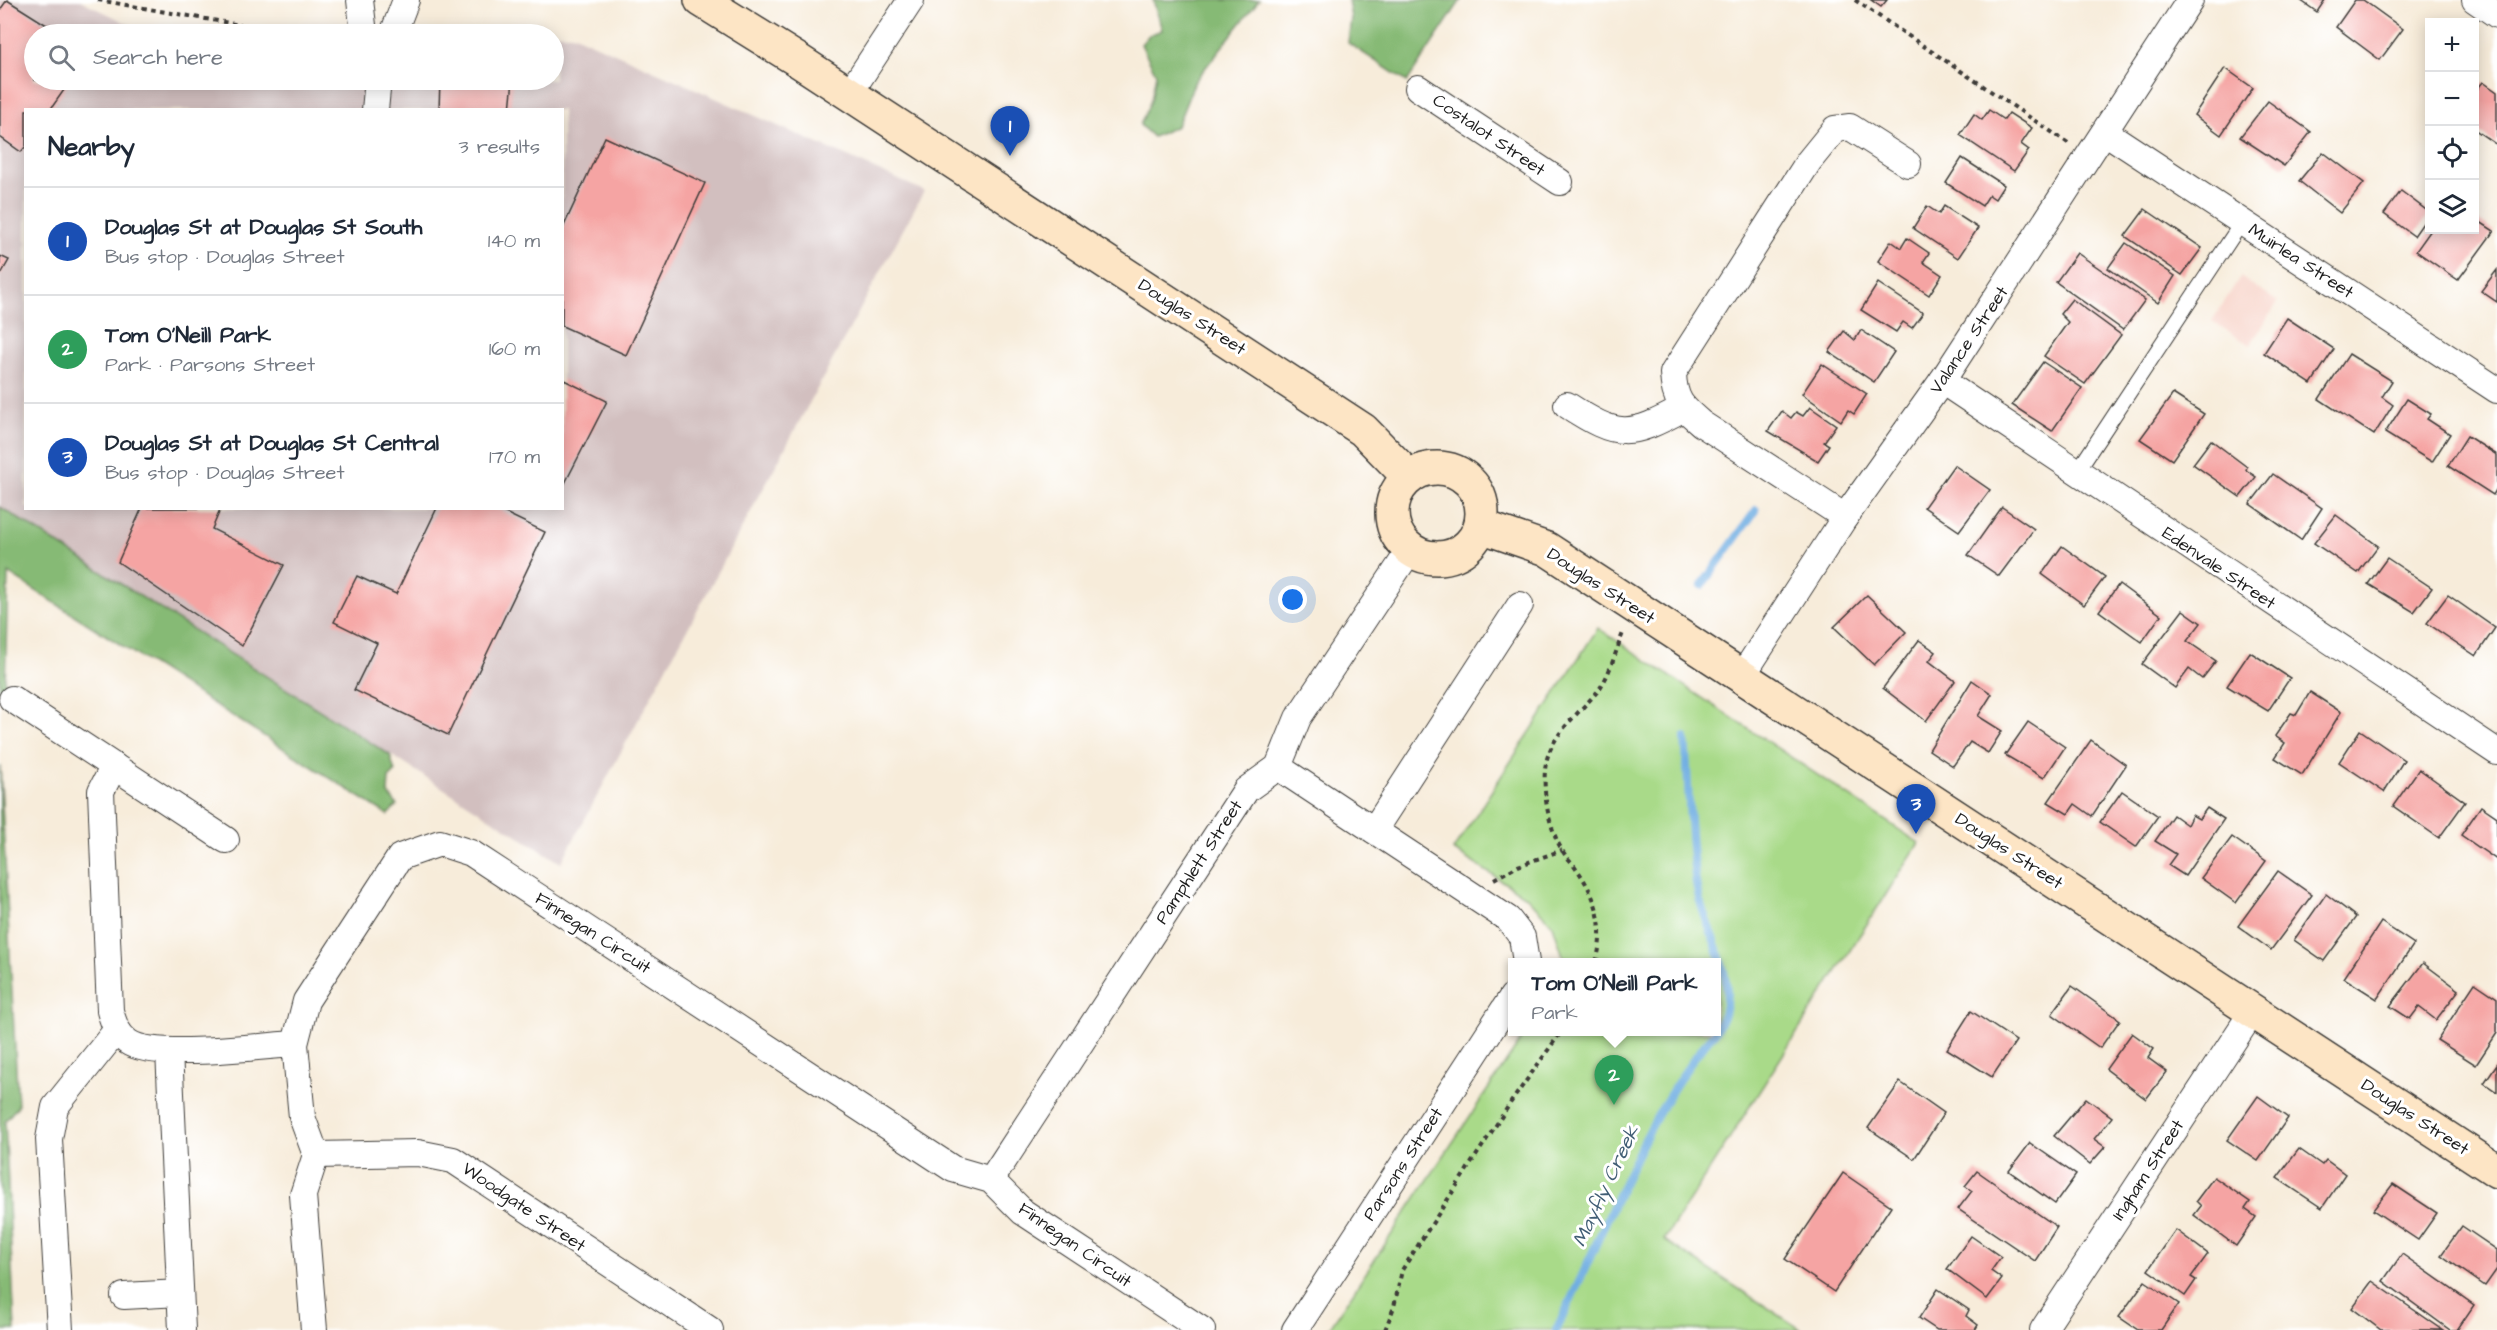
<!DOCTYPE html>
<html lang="en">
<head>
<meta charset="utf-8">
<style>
	body { margin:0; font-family:"Architects Daughter",sans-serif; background:#f2f2f3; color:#1f2937 }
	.controls { position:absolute; right:18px; top:18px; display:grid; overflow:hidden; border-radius:0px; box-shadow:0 3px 15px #0003 }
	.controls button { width:54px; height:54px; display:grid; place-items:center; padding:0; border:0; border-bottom:2px solid #e0e1e3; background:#fff; color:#1f2937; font:30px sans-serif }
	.you { position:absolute; left:1293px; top:600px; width:21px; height:21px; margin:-15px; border:4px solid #fff; border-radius:50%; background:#1a73e8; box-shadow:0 0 0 9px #1a73e833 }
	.badge { display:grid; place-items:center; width:39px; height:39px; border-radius:50%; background:#1a73e8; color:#fff; font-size:20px; font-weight:700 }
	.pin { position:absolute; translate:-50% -50px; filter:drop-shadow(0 2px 3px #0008) }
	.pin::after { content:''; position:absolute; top:32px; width:21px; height:18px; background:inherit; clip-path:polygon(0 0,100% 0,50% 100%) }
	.popup { position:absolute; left:1508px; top:958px; width:213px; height:78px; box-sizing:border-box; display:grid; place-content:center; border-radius:0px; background:#fff; filter:drop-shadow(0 2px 4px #0005); font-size:20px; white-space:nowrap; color:#747a83 }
	.popup b { font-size:22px; color:#1f2937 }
	.popup::after { content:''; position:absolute; left:50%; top:100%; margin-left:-12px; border:12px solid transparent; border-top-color:#fff }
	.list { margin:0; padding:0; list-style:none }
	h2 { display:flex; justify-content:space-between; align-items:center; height:78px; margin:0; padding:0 24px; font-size:26px }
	h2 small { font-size:20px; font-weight:400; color:#747a83 }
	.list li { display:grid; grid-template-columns:39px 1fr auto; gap:18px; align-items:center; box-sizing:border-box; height:108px; padding:0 24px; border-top:2px solid #e0e1e3 }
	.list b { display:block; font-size:22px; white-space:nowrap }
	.list p { margin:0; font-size:20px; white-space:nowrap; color:#747a83 }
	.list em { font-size:20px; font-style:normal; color:#747a83 }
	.icon { flex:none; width:33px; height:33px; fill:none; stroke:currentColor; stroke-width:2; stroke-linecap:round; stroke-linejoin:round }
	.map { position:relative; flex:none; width:2497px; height:1330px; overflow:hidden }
	.search { position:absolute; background:#fff; box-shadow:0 3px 15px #0003; left:24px; top:24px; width:540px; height:66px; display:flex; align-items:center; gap:15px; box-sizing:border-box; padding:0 21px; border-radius:33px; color:#747a83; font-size:22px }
	.panel { position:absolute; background:#fff; box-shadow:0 3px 15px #0003; left:24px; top:108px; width:540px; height:402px; border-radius:0px }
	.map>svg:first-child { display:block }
</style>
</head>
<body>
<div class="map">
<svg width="2497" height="1330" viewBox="0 0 2497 1330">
	<rect width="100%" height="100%" fill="#fff"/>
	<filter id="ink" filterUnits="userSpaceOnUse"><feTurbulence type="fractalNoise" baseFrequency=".0167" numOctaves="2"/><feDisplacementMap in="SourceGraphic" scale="12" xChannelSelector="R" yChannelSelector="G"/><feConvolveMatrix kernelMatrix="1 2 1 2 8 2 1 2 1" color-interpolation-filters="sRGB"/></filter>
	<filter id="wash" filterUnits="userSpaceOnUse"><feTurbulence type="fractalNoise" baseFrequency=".008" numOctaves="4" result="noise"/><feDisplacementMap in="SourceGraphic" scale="24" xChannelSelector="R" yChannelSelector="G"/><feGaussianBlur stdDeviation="1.35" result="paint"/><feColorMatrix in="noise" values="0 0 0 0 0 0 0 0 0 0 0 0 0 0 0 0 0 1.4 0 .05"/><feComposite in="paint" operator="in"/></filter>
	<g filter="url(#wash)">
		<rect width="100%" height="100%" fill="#f7ecda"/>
		<path fill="#f7d1c6" d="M 2240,277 L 2278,302 L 2250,345 L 2212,321 Z"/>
		<path fill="#d2bfbf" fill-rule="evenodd" d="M 0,0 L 80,0 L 148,34 L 34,34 L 34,80 L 554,80 L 554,34 L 432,34 L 451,31 L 572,34 L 924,191 L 561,863 L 0,507 ZM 26,110 L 562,110 L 562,508 L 26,508 Z"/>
		<path fill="#a9da89" stroke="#627b52" stroke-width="1.5" d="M 1598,628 L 1919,843 L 1664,1240 L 1802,1330 L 1328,1330 L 1526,1032 L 1716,1032 L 1716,962 L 1565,962 L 1553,925 L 1527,897 L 1453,850 Z"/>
		<g fill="#86ba75" stroke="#516b48" stroke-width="1.5">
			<path d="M 1153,0 L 1259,0 L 1195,81 L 1177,126 L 1153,137 L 1140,125 L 1151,100 L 1156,74 L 1141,44 L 1149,35 L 1162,30 Z"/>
			<path d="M 1348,0 L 1461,0 L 1407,82 L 1348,43 L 1351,18 Z"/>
			<path d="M 0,507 L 390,755 L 395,772 L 389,778 L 388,793 L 397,805 L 388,815 L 8,573 L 5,688 L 0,696 Z"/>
			<path d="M 0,765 L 18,1106 L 5,1121 L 15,1330 L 0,1330 Z"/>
		</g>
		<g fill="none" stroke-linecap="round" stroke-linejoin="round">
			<g stroke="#6faee2" stroke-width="8">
				<path d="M 1702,585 L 1756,510"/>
				<path d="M 1685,738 C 1689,785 1689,843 1697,889 C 1705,933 1746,987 1716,1030"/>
				<path d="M 1556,1330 C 1607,1230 1641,1118 1715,1032"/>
			</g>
		</g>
		<g id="blocks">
			<g fill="#f5a4a3">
				<path d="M 7,0 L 61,34 L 34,34 L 34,80 L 71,80 L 50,110 L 26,110 L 26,146 L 21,152 L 0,137 L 0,10 Z"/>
				<path d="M 1871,0 L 1887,0 L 1881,7 Z"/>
				<path d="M 2300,0 L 2325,0 L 2317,12 Z"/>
				<path d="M 2355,0 L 2363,0 L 2403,29 L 2380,60 L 2336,27 Z"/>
				<path d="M 2225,68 L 2253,88 L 2221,135 L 2194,115 Z"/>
				<path d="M 440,80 L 513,80 L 510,110 L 439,110 Z"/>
				<path d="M 2483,82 L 2497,92 L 2497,145 L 2474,129 L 2474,93 Z"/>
				<path d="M 2268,101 L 2311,132 L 2284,166 L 2240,137 Z"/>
				<path d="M 1989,110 L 2004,120 L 2009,113 L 2032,128 L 2021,144 L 2029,150 L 2014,171 L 1960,135 L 1974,114 L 1982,120 Z"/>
				<path d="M 605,137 L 705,183 L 626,355 L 562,326 L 562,230 Z"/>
				<path d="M 2323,152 L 2364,183 L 2340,213 L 2299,181 Z"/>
				<path d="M 1962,158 L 2004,185 L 1995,199 L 1989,195 L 1982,206 L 1946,183 Z"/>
				<path d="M 2401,191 L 2430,213 L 2414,236 L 2384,214 Z"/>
				<path d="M 1927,206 L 1939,214 L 1944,206 L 1978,228 L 1958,258 L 1913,228 Z"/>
				<path d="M 2145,209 L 2202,248 L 2182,275 L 2125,236 Z"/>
				<path d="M 2474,218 L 2494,231 L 2458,280 L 2416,251 L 2431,230 L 2474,230 Z"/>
				<path d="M 1907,238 L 1929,253 L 1923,262 L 1942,275 L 1929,295 L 1878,261 L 1891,241 L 1901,248 Z"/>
				<path d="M 2126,243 L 2175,276 L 2158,303 L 2108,268 Z"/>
				<path d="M 2077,253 L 2145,300 L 2123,330 L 2056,282 Z"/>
				<path d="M 0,256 L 9,260 L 0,276 Z"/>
				<path d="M 2497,270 L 2497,302 L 2481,291 Z"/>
				<path d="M 1878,283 L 1923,313 L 1912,328 L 1903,322 L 1896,332 L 1861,310 Z"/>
				<path d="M 2072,299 L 2121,335 L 2085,384 L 2044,356 L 2068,322 L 2060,314 Z"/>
				<path d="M 2287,318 L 2334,349 L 2311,384 L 2264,353 Z"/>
				<path d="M 1861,330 L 1894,352 L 1874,382 L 1829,352 L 1844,331 L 1855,340 Z"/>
				<path d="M 2349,354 L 2392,381 L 2382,397 L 2393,405 L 2374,435 L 2319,399 Z"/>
				<path d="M 2043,362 L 2082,388 L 2052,431 L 2012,405 Z"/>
				<path d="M 1822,364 L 1867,394 L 1854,414 L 1848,410 L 1841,421 L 1802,394 Z"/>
				<path d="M 562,379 L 607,401 L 562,489 Z"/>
				<path d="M 2173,394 L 2204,414 L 2172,460 L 2140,439 Z"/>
				<path d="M 2407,399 L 2431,414 L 2427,419 L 2450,434 L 2432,462 L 2385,433 Z"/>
				<path d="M 1810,407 L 1836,425 L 1824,442 L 1829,445 L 1818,461 L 1768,431 L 1782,411 L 1791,418 L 1796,412 L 1803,416 Z"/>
				<path d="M 2467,436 L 2497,455 L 2497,488 L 2493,495 L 2448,466 Z"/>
				<path d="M 2211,440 L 2247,467 L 2246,470 L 2256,477 L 2240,497 L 2193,464 Z"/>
				<path d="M 1954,465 L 1990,490 L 1959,531 L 1924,507 Z"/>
				<path d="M 2273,474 L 2322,508 L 2301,540 L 2250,504 Z"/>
				<path d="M 2002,507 L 2034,529 L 1999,576 L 1968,555 Z"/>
				<path d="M 142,508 L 221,508 L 212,529 L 284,565 L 242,646 L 118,562 Z"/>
				<path d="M 437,508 L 495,508 L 545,532 L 448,735 L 354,690 L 377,643 L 334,622 L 357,576 L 396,594 Z"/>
				<path d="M 2336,515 L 2378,546 L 2358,573 L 2314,543 Z"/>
				<path d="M 2062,546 L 2105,577 L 2084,605 L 2042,574 Z"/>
				<path d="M 2387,558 L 2432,588 L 2414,612 L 2368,584 Z"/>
				<path d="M 2119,584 L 2161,615 L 2142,642 L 2099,611 Z"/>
				<path d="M 1867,595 L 1906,632 L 1874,665 L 1834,627 Z"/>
				<path d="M 2448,595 L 2495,628 L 2476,656 L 2427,623 Z"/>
				<path d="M 2183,610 L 2201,623 L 2187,641 L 2216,661 L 2202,679 L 2189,669 L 2175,688 L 2142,664 Z"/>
				<path d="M 1919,640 L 1936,652 L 1929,661 L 1955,681 L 1926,721 L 1883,688 Z"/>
				<path d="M 2250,652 L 2290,678 L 2268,711 L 2227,686 Z"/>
				<path d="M 1972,680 L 1992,694 L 1978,716 L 2002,731 L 1988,753 L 1970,742 L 1953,766 L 1929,750 Z"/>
				<path d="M 2310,692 L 2341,712 L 2302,775 L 2275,758 L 2285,743 L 2275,736 L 2291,713 L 2296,715 Z"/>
				<path d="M 2028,722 L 2065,747 L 2044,778 L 2005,755 Z"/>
				<path d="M 2360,730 L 2404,760 L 2384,792 L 2339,762 Z"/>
				<path d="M 2091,740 L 2126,765 L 2092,816 L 2075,804 L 2068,814 L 2048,802 Z"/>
				<path d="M 2419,769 L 2465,802 L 2439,838 L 2393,806 Z"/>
				<path d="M 2122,791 L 2158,816 L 2136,847 L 2100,822 Z"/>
				<path d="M 2481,806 L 2497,817 L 2497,860 L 2461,835 Z"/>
				<path d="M 2207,808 L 2224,819 L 2185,876 L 2168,865 L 2176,854 L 2155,841 L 2173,815 L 2187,825 L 2192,815 L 2199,819 Z"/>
				<path d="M 2232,837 L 2266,861 L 2236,903 L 2201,878 Z"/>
				<path d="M 2278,871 L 2312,895 L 2271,950 L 2238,926 Z"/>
				<path d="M 2326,894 L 2356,917 L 2324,961 L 2294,940 Z"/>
				<path d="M 2381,922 L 2414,944 L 2377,999 L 2344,978 Z"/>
				<path d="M 2423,963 L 2459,990 L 2436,1020 L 2419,1007 L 2410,1019 L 2390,1006 Z"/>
				<path d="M 2475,983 L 2497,998 L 2497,1033 L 2476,1065 L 2437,1040 Z"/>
				<path d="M 2072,986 L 2120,1020 L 2100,1048 L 2052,1014 Z"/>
				<path d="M 1971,1011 L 2016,1041 L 1992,1077 L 1947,1049 Z"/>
				<path d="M 2132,1033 L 2154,1049 L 2148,1058 L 2167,1072 L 2146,1099 L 2106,1069 Z"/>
				<path d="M 2497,1064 L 2497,1092 L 2484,1083 Z"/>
				<path d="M 1900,1082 L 1944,1113 L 1914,1159 L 1868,1128 Z"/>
				<path d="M 2258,1096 L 2288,1118 L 2258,1161 L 2227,1140 Z"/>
				<path d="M 2086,1098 L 2112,1117 L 2094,1139 L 2105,1147 L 2090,1164 L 2054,1136 Z"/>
				<path d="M 2030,1143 L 2076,1175 L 2055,1204 L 2009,1171 Z"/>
				<path d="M 2299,1149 L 2322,1165 L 2326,1160 L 2345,1174 L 2322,1208 L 2277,1178 Z"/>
				<path d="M 1977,1171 L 2057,1227 L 2035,1261 L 1958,1209 L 1972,1191 L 1965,1186 Z"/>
				<path d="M 1843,1173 L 1891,1206 L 1834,1292 L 1785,1259 Z"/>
				<path d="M 2214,1177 L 2250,1202 L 2245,1209 L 2256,1217 L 2236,1246 L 2194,1215 L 2201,1206 L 2196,1201 Z"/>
				<path d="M 2393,1184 L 2437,1213 L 2418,1240 L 2373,1210 Z"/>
				<path d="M 2462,1226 L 2497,1250 L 2497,1269 L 2485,1286 L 2441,1255 Z"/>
				<path d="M 2176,1230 L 2208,1254 L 2191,1277 L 2196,1280 L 2185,1296 L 2148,1270 Z"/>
				<path d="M 1971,1236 L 2001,1257 L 1991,1271 L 2002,1279 L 1987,1299 L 1947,1269 Z"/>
				<path d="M 2402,1254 L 2474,1305 L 2457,1330 L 2450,1330 L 2383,1281 Z"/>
				<path d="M 2145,1281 L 2179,1304 L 2161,1330 L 2138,1330 L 2119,1317 Z"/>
				<path d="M 2372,1281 L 2443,1330 L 2381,1330 L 2352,1308 Z"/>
				<path d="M 1938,1289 L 1969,1310 L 1966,1316 L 1978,1325 L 1975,1330 L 1937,1330 L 1919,1318 Z"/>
			</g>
		</g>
	</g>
	<g filter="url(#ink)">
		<use href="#blocks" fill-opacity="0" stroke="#3d3b38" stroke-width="1.5"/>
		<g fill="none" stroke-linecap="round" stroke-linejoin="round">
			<defs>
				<path id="lane" d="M 2076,473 L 2242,222"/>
				<g id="street">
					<path d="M 360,0 L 364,34"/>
					<path d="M 2475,0 L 2497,15"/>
					<path d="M 393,34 L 406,0"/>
					<path d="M 1418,88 L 1560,182"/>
					<path d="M 849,94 L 911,0"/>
					<path d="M 375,110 L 378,80"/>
					<path d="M 2105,132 L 2497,390"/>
					<path d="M 1942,381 L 2497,752"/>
					<path d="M 1567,405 C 1618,438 1629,438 1684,408"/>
					<path d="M 1845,517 L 1702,424 C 1681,406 1674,400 1673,373 L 1809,161 L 1835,129 L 1850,127 L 1908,164"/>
					<path d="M 1742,676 L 1845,517 L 1942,381 L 2190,0"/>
					<path d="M 12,699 L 226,840"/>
					<path d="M 114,766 L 101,791 L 110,1011 C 114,1024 117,1034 128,1042 C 153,1060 260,1046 295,1044"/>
					<path d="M 1278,767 L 1508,919 L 1522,937 L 1526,962"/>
					<path d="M 1374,830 L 1520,605"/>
					<path d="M 169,1051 L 182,1330"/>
					<path d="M 316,1155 L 418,1153 L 453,1160 L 710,1330"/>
					<path d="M 991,1180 L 1246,790 L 1278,767 L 1298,718 L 1410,550"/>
					<path d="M 124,1296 L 180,1293"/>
					<path d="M 60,1330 L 49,1139 L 55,1107 L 116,1031"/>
					<path d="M 314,1330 L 303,1195 L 316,1155 L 302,1117 L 295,1044 L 306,1001 L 400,857 L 440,843 L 471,853 L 953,1169 L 991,1180 L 1023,1212 L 1202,1330"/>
					<path d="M 1295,1330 L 1512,997"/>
					<path d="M 2043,1330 L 2253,1011"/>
				</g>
				<g id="secondary">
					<path d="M 701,0 L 796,59 L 1363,430 L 1409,477"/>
					<circle cx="1437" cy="513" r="45"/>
					<path d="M 1481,526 L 1547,549 L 2497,1171"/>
				</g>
			</defs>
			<use href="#lane" stroke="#3d3b38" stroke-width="16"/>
			<use href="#street" stroke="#3d3b38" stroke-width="28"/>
			<use href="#secondary" stroke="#3d3b38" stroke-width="36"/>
			<g stroke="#3d3b38" stroke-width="4" stroke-dasharray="4.5 4.5" stroke-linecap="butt">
				<path d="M 98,0 L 263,29 L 339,32"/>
				<path d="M 1855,0 L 2068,143"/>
				<path d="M 1494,879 L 1518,866 L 1562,850"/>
				<path d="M 1596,962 C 1606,928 1597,897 1576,868 C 1572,862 1566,857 1562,850 C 1549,828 1543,796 1545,770 C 1548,736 1577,716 1597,692 C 1610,676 1615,652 1623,633"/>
				<path d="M 1385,1330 L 1394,1307 L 1402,1270 L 1511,1102 L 1561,1032"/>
			</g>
			<use href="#lane" stroke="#fff" stroke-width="14"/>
			<use href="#street" stroke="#fff" stroke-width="26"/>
			<use href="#secondary" stroke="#fde5c5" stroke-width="33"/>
		</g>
	</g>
	<g text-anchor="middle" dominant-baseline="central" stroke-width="6" stroke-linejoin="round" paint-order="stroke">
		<g font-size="18" fill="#1c1c1c" stroke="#fff">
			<text transform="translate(1489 135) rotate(34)">Costalot Street</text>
			<text transform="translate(2301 261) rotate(33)">Muirlea Street</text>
			<text transform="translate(1192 317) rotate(33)">Douglas Street</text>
			<text transform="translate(1969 340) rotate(-56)">Valance Street</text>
			<text transform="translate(2219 568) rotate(34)">Edenvale Street</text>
			<text transform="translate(1601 586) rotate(33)">Douglas Street</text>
			<text transform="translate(2009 851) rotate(33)">Douglas Street</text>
			<text transform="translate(1199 862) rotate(-57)">Pamphlett Street</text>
			<text transform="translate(593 933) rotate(33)">Finnegan Circuit</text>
			<text transform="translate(2415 1117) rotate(33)">Douglas Street</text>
			<text transform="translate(1403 1164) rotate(-57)">Parsons Street</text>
			<text transform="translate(2148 1170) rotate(-57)">Ingham Street</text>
			<text transform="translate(524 1207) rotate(34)">Woodgate Street</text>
			<text transform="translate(1075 1245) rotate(35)">Finnegan Circuit</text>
		</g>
		<g font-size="20" font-style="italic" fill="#415e75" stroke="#fff">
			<text transform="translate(1606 1186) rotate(-65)">Mayfly Creek</text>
		</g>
	</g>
</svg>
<div class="controls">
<button>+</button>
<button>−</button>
<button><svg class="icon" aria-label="locate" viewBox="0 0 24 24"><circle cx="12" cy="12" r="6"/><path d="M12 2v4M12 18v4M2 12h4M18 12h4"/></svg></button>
<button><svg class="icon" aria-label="layers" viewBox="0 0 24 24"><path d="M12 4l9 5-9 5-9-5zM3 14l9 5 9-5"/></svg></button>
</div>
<div class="you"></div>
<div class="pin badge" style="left:1010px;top:156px;background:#1a4fb4">1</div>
<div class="pin badge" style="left:1614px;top:1105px;background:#2e9e5b">2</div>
<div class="popup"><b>Tom O'Neill Park</b>Park</div>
<div class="pin badge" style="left:1916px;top:834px;background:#1a4fb4">3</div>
<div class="search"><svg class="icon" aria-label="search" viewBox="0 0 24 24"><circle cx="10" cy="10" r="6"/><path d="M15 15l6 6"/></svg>Search here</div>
<section class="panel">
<h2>Nearby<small>3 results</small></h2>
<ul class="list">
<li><span class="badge" style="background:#1a4fb4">1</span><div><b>Douglas St at Douglas St South</b><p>Bus stop · Douglas Street</p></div><em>140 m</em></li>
<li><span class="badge" style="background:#2e9e5b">2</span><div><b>Tom O'Neill Park</b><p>Park · Parsons Street</p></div><em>160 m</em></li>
<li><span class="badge" style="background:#1a4fb4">3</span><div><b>Douglas St at Douglas St Central</b><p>Bus stop · Douglas Street</p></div><em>170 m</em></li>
</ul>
</section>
</div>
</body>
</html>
